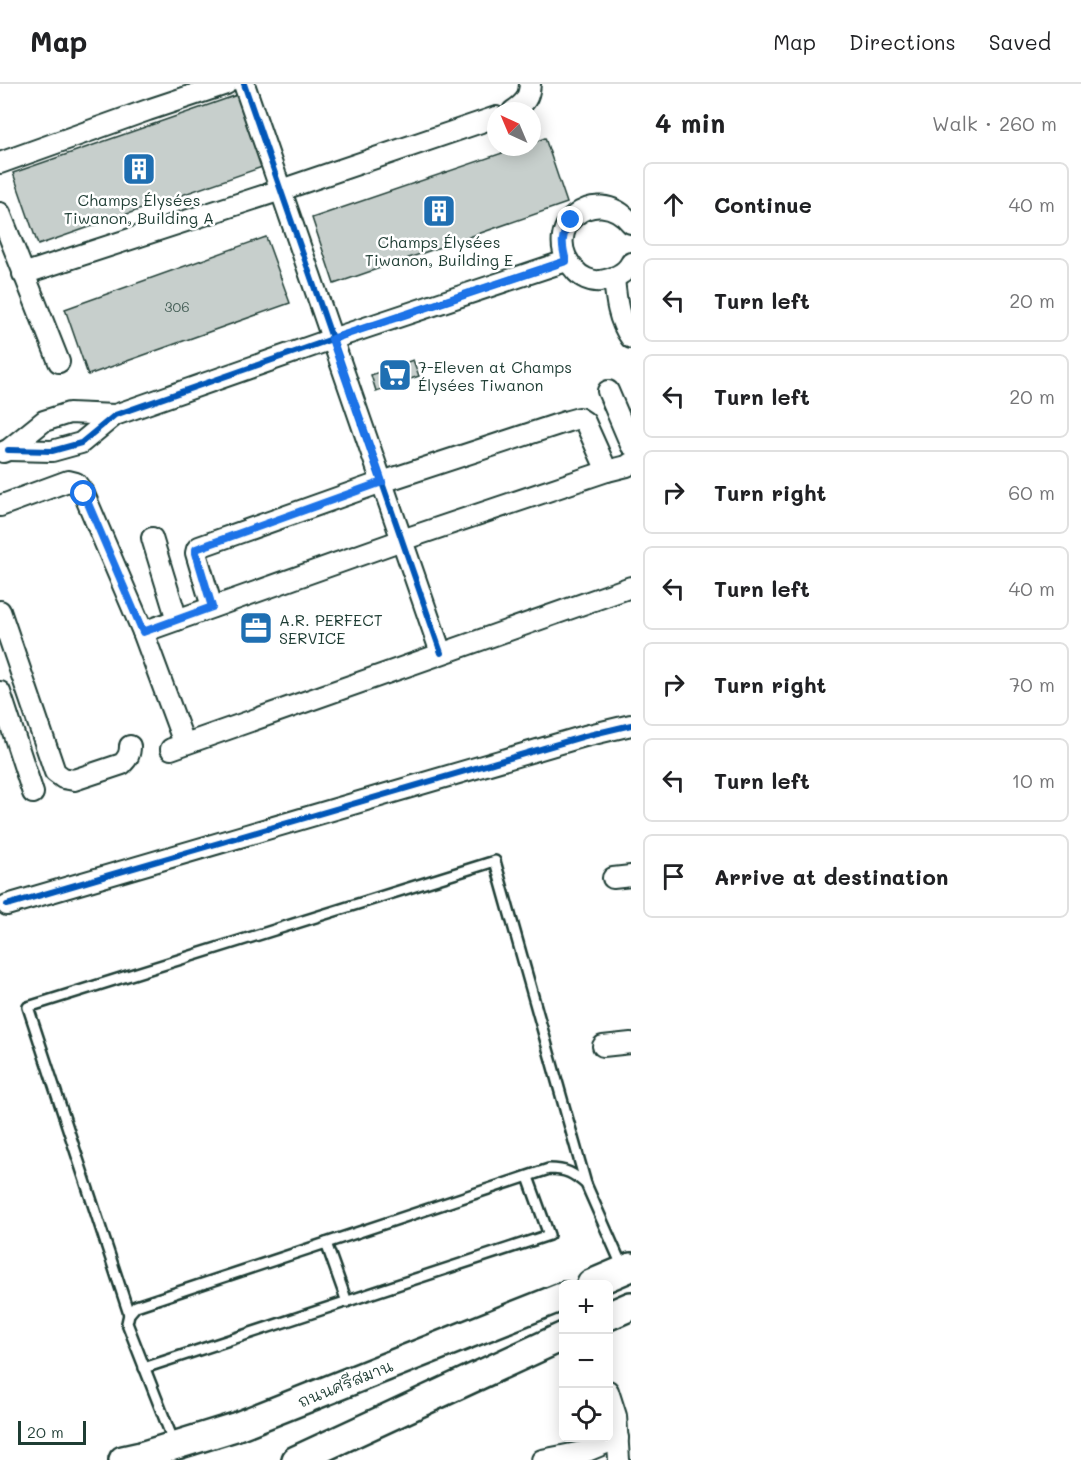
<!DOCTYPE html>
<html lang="en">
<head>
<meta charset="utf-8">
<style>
	body { margin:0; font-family:Mali,"Playpen Sans Thai",sans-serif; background:#f6f6f6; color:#202124 }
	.controls { position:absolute; right:18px; bottom:18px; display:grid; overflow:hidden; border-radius:9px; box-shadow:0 3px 15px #0003 }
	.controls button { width:54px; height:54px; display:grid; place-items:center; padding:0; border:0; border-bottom:2px solid #e0e0e0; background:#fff; color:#202124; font:30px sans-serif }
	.compass { position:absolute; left:487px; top:18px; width:54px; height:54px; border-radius:50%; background:#fff; box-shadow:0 3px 15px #0003; rotate:316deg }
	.scale { position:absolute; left:18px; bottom:15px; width:68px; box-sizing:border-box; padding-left:6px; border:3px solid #1f3d34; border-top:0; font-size:16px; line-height:21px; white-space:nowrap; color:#1f3d34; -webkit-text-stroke:4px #fff; paint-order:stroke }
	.stop { position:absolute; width:18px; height:18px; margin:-14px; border:4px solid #1a73e8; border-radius:50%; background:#fff }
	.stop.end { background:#1a73e8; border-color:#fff; box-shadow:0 2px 6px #0008 }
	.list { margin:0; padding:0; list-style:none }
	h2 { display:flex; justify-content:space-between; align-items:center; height:78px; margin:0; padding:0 24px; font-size:26px }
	h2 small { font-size:20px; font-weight:400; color:#757577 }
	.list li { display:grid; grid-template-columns:39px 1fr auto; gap:18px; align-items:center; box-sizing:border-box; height:84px; margin:0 12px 12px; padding:0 12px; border:2px solid #e0e0e0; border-radius:9px }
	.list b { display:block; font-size:22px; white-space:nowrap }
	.list em { font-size:20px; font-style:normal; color:#757577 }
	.icon { flex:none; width:33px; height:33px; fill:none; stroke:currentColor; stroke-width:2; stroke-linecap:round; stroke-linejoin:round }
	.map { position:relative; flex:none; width:631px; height:1376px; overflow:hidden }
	header { display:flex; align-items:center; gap:36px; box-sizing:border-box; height:84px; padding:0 30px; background:#fff; border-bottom:2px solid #e0e0e0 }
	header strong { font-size:28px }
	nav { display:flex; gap:33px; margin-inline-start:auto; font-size:21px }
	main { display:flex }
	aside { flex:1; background:#fff }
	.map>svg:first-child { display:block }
</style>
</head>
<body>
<header>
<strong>Map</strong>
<nav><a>Map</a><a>Directions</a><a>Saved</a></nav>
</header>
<main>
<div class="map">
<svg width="631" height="1376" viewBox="0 0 631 1376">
	<rect width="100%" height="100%" fill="#fff"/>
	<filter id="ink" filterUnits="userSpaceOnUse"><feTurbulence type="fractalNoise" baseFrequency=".0167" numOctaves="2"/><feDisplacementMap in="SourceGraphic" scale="12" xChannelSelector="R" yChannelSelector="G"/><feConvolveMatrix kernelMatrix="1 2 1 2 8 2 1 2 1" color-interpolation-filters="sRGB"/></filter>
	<g filter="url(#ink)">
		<g fill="#c7cfcc" stroke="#1f3d34" stroke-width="1.5">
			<path d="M 240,10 L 265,82 L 38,161 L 13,89 Z"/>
			<path d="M 545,54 L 567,119 L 334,200 L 312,134 L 520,63 L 532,63 L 532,59 Z"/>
			<path d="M 266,153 L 290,219 L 88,291 L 65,225 Z"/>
			<path d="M 413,276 L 419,292 L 376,307 L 371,291 Z"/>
		</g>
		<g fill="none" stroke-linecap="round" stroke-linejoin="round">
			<defs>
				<g id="lane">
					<path d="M 326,1159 L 347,1218"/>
					<path d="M 129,1230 L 28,923 L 495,777 L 586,1100"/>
					<path d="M 144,1284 L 549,1151 L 528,1093"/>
					<path d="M 174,1359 L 127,1239 L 129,1230 L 136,1222 L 549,1085 C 566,1085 573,1089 586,1100 L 623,1184"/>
				</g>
				<g id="street">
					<path d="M 244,0 L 441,569"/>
					<path d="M 513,27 C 525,19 529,14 530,0"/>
					<path d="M 0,79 L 148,26 L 226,0"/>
					<path d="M 0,129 L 59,278"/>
					<path d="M 631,139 C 595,96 537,146 575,186 C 580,193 591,198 600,197 C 612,195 625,191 631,179"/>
					<path d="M 23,190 L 281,106 L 496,33"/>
					<path d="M 614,194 C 616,216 618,236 631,254"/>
					<path d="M 608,307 L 631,361"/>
					<path d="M 8,366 L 52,367 L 81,359 L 115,331 L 332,255 L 566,177"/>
					<path d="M 3,368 L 8,366 L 44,337 L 69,329 L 115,331"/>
					<path d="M 0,422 L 68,397 L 76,399 L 84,410 L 143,548 L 183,656"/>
					<path d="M 152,454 L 177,536"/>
					<path d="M 212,523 L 196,469 L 197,465 L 199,463 L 382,398 L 568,337 L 579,334 L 585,338 L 607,387"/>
					<path d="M 0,527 L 55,688 L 63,694 L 74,696 L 122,680 C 128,674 130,670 130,662"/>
					<path d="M 143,548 L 402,456 L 607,387 L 627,382 L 631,379"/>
					<path d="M 0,608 L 33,709"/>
					<path d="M 171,665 L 631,503"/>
					<path d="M 613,794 L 631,792"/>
					<path d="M 7,821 L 585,652 L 631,641"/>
					<path d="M 603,962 L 631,959"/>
					<path d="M 608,1307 L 616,1332 L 619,1376"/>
					<path d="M 542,1376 L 587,1367 L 618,1354"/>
				</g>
				<g id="secondary">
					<path d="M 591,1200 L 631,1183"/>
					<path d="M 608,1232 L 631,1222"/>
					<path d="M 123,1376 L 141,1372 L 235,1343 L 564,1212"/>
					<path d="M 296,1376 L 564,1252"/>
				</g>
			</defs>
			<use href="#lane" stroke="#1f3d34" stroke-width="14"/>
			<use href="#street" stroke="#1f3d34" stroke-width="24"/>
			<use href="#secondary" stroke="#1f3d34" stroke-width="32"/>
			<use href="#lane" stroke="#fff" stroke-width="9"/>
			<use href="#street" stroke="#fff" stroke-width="20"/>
			<use href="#secondary" stroke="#fff" stroke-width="27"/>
			<defs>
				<g id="cycleway">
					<path d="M 244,0 L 441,569"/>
					<path d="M 8,366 L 52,367 L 81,359 L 115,331 L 332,255 L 566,177"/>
					<path d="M 7,821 L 585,652 L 631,641"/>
				</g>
			</defs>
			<use href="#cycleway" stroke="#fff" stroke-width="10"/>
			<use href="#cycleway" stroke="#0057b8" stroke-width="6"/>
		</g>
	</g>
	<g fill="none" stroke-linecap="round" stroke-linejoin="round" filter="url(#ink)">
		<path stroke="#1a73e8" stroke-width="8" d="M 84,410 L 143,548 L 212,523 L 196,469 L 196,465 L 382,398 L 332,255 L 566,177 C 561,159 561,152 571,136"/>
	</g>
	<defs>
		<symbol id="building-square" viewBox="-11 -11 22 22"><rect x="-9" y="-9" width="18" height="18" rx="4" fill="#1f6fb2" stroke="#fff"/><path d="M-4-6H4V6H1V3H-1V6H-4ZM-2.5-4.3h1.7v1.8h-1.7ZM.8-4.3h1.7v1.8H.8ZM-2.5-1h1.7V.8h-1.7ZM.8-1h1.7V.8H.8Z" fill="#fff"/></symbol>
		<symbol id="supermarket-square" viewBox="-11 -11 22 22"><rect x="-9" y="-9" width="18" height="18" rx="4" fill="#1f6fb2" stroke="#fff"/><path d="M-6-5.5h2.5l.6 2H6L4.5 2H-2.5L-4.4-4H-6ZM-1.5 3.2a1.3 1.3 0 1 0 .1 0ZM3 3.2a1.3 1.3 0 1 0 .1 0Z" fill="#fff"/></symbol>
		<symbol id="office-square" viewBox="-11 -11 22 22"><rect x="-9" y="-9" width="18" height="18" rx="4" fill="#1f6fb2" stroke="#fff"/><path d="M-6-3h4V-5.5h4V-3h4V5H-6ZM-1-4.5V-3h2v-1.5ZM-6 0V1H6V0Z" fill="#fff"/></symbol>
	</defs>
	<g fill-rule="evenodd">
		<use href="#building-square" x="120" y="66" width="38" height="38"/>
		<use href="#building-square" x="420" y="108" width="38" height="38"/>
		<use href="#supermarket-square" x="376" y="272" width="38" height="38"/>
		<use href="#office-square" x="237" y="525" width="38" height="38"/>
	</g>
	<g text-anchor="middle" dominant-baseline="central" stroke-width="5" stroke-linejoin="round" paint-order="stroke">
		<g font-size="14" fill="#49625a">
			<text x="177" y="222">306</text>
		</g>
		<g font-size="16" fill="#1f3d34" stroke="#fff">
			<text x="139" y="115">Champs Élysées<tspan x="139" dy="18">Tiwanon, Building A</tspan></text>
			<text x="439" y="157">Champs Élysées<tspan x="439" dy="18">Tiwanon, Building E</tspan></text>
			<text x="418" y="282" text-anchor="start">7-Eleven at Champs<tspan x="418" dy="18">Élysées Tiwanon</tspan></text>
			<text x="279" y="535" text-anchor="start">A.R. PERFECT<tspan x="279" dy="18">SERVICE</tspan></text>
		</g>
		<g font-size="16" fill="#1f3d34" stroke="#fff">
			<text transform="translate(345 1299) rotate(-22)">ถนนศรีสมาน</text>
		</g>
	</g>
</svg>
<div class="controls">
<button>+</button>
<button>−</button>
<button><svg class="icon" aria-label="locate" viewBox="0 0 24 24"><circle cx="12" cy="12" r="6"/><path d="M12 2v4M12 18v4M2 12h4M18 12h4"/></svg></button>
</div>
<svg class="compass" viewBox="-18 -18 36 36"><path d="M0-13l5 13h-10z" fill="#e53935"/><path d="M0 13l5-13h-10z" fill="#757577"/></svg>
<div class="scale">20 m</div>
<div class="stop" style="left:84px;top:410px"></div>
<div class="stop end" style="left:571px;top:136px"></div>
</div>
<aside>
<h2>4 min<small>Walk · 260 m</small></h2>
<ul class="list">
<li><svg class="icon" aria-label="ahead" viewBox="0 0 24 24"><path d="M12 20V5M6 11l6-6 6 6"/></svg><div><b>Continue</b></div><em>40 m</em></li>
<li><svg class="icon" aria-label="left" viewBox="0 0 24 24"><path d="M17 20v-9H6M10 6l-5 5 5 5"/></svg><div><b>Turn left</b></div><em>20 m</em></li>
<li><svg class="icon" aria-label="left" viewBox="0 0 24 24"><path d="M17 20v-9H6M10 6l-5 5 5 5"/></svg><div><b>Turn left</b></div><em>20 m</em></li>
<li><svg class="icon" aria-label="right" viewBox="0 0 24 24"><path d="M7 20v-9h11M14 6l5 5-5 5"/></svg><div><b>Turn right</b></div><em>60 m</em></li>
<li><svg class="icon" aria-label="left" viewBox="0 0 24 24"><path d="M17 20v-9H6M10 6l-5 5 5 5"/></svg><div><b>Turn left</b></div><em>40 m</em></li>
<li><svg class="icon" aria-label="right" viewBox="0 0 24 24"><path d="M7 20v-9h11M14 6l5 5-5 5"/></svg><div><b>Turn right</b></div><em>70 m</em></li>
<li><svg class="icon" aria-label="left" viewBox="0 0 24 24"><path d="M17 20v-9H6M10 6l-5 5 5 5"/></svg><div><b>Turn left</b></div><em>10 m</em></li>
<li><svg class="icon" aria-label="arrive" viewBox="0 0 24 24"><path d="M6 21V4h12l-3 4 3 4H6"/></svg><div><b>Arrive at destination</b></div></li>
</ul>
</aside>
</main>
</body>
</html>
